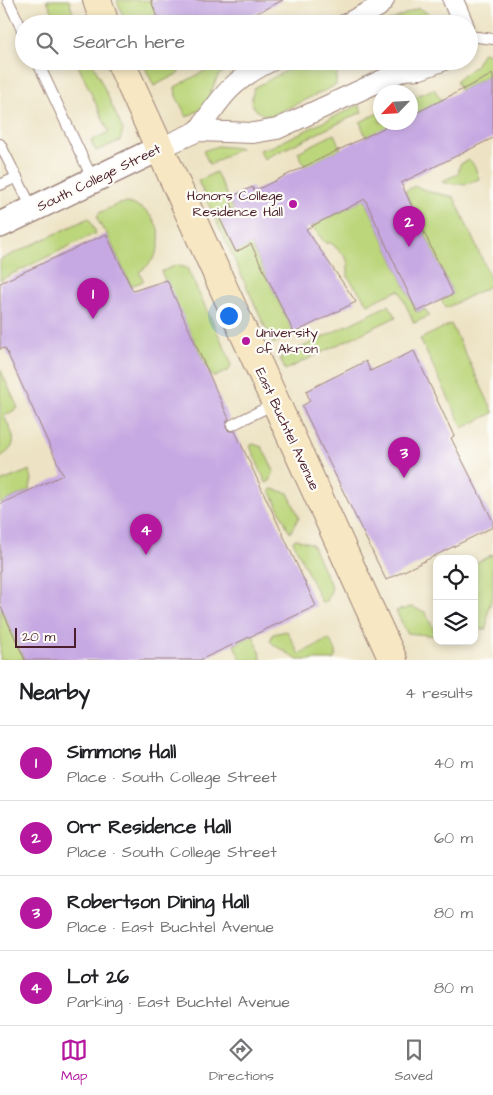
<!DOCTYPE html>
<html lang="en">
<head>
<meta charset="utf-8">
<style>
	body { margin:0; font-family:"Architects Daughter",sans-serif; background:#f6f6f6; color:#202124 }
	.controls { position:absolute; right:15px; bottom:15px; display:grid; overflow:hidden; border-radius:10px; box-shadow:0 2px 8px #0003 }
	.controls button { width:45px; height:45px; display:grid; place-items:center; padding:0; border:0; border-bottom:1px solid #e0e0e0; background:#fff; color:#202124; font:25px sans-serif }
	.compass { position:absolute; left:373px; top:85px; width:45px; height:45px; border-radius:50%; background:#fff; box-shadow:0 2px 8px #0003; rotate:245deg }
	.scale { position:absolute; left:15px; bottom:12px; width:61px; box-sizing:border-box; padding-left:5px; border:2px solid #4a1f2b; border-top:0; font-size:14px; line-height:18px; white-space:nowrap; color:#4a1f2b; -webkit-text-stroke:4px #fdfcf7; paint-order:stroke }
	.you { position:absolute; left:228px; top:315px; width:18px; height:18px; margin:-12px; border:4px solid #fff; border-radius:50%; background:#1a73e8; box-shadow:0 0 0 8px #1a73e833 }
	.badge { display:grid; place-items:center; width:32px; height:32px; border-radius:50%; background:#b5179e; color:#fff; font-size:16px; font-weight:700 }
	.pin { position:absolute; translate:-50% -41px; filter:drop-shadow(0 1px 2px #0008) }
	.pin::after { content:''; position:absolute; top:26px; width:18px; height:15px; background:inherit; clip-path:polygon(0 0,100% 0,50% 100%) }
	.list { margin:0; padding:0; list-style:none }
	h2 { display:flex; justify-content:space-between; align-items:center; height:65px; margin:0; padding:0 20px; font-size:21px }
	h2 small { font-size:16px; font-weight:400; color:#757577 }
	.list li { display:grid; grid-template-columns:32px 1fr auto; gap:15px; align-items:center; box-sizing:border-box; height:75px; padding:0 20px; border-top:1px solid #e0e0e0 }
	.list b { display:block; font-size:19px; white-space:nowrap }
	.list p { margin:0; font-size:16px; white-space:nowrap; color:#757577 }
	.list em { font-size:16px; font-style:normal; color:#757577 }
	.icon { flex:none; width:28px; height:28px; fill:none; stroke:currentColor; stroke-width:2; stroke-linecap:round; stroke-linejoin:round }
	.map { position:relative; flex:none; width:493px; height:660px; overflow:hidden }
	.search { position:absolute; background:#fff; box-shadow:0 2px 8px #0003; left:15px; right:15px; top:15px; height:55px; display:flex; align-items:center; gap:12px; box-sizing:border-box; padding:0 18px; border-radius:28px; color:#757577; font-size:19px }
	.sheet { height:365px; background:#fff }
	nav { display:flex; justify-content:space-around; align-items:center; box-sizing:border-box; height:70px; border-top:1px solid #e0e0e0; background:#fff; font-size:14px; color:#757577 }
	nav a { display:grid; justify-items:center; gap:2px }
	nav .on { color:#b5179e }
	.map>svg:first-child { display:block }
</style>
</head>
<body>
<div class="map">
<svg width="493" height="660" viewBox="0 0 493 660">
	<rect width="100%" height="100%" fill="#fdfcf7"/>
	<filter id="ink" filterUnits="userSpaceOnUse"><feTurbulence type="fractalNoise" baseFrequency=".02" numOctaves="2"/><feDisplacementMap in="SourceGraphic" scale="10" xChannelSelector="R" yChannelSelector="G"/><feConvolveMatrix kernelMatrix="1 2 1 2 8 2 1 2 1" color-interpolation-filters="sRGB"/></filter>
	<filter id="wash" filterUnits="userSpaceOnUse"><feTurbulence type="fractalNoise" baseFrequency=".0096" numOctaves="4" result="noise"/><feDisplacementMap in="SourceGraphic" scale="20" xChannelSelector="R" yChannelSelector="G"/><feGaussianBlur stdDeviation="1.12" result="paint"/><feColorMatrix in="noise" values="0 0 0 0 0 0 0 0 0 0 0 0 0 0 0 0 0 1.4 0 .05"/><feComposite in="paint" operator="in"/></filter>
	<g filter="url(#wash)">
		<rect width="100%" height="100%" fill="#ede3c4"/>
		<g fill="#bcd67b" stroke="#837a53">
			<path d="M 47,0 L 69,0 L 76,24 L 58,24 Z"/>
			<path d="M 117,0 L 151,0 L 159,24 L 126,24 Z"/>
			<path d="M 418,8 L 428,13 L 435,24 L 383,24 Z"/>
			<path d="M 483,52 L 493,55 L 493,74 L 460,91 L 456,81 L 475,66 Z"/>
			<path d="M 76,61 L 92,61 L 123,130 L 120,141 L 96,151 L 91,141 L 109,132 Z"/>
			<path d="M 142,61 L 174,61 L 179,73 L 154,86 Z"/>
			<path d="M 223,61 L 239,61 L 218,76 L 204,107 L 187,117 L 176,96 L 175,87 Z"/>
			<path d="M 304,61 L 332,61 L 337,71 L 336,85 L 273,115 C 262,117 256,112 251,102 L 254,88 Z"/>
			<path d="M 434,89 L 442,101 L 411,116 L 411,98 Z"/>
			<path d="M 359,105 L 362,112 L 264,159 L 259,150 L 271,147 Z"/>
			<path d="M 380,112 L 380,122 L 396,123 L 366,137 L 360,122 Z"/>
			<path d="M 334,134 L 341,149 L 305,167 L 298,152 Z"/>
			<path d="M 218,146 L 240,148 L 210,165 L 203,151 Z"/>
			<path d="M 470,160 L 475,167 L 479,179 L 466,184 L 443,183 L 442,181 L 458,174 L 460,164 Z"/>
			<path d="M 216,172 L 234,210 L 219,217 L 235,252 L 251,244 L 294,333 L 273,344 L 198,181 Z"/>
			<path d="M 415,186 L 430,192 L 454,197 L 492,281 L 492,285 L 446,308 L 441,300 L 453,294 L 405,191 Z"/>
			<path d="M 365,199 L 417,312 L 425,309 L 429,316 L 414,323 L 399,290 L 368,304 L 348,277 L 348,262 L 345,256 L 331,243 L 325,243 L 312,226 Z"/>
			<path d="M 126,203 C 164,209 171,253 139,272 L 144,281 L 131,286 L 105,230 L 103,230 L 97,218 L 99,213 L 118,204 Z"/>
			<path d="M 89,218 L 96,233 L 0,280 L 0,260 Z"/>
			<path d="M 176,265 L 187,268 L 229,357 L 231,365 L 229,370 L 215,377 L 211,375 L 161,272 Z"/>
			<path d="M 389,305 L 396,317 L 285,370 L 280,358 Z"/>
			<path d="M 451,324 L 493,411 L 493,413 L 463,428 L 420,339 Z"/>
			<path d="M 0,369 L 18,408 L 4,416 C 13,435 21,445 0,457 Z"/>
			<path d="M 253,444 L 262,447 L 274,471 L 270,481 L 266,483 L 250,446 Z"/>
			<path d="M 30,470 L 32,480 L 29,490 L 0,504 L 0,482 Z"/>
			<path d="M 272,489 L 288,493 L 299,517 L 290,533 L 270,490 Z"/>
			<path d="M 296,539 L 312,544 L 332,588 L 327,601 L 322,603 L 293,541 Z"/>
			<path d="M 493,554 L 493,597 L 488,609 L 487,629 L 474,630 L 474,564 Z"/>
			<path d="M 0,605 L 25,660 L 0,660 Z"/>
			<path d="M 411,607 L 425,612 L 437,636 L 407,633 L 396,611 Z"/>
			<path d="M 287,631 L 299,654 L 329,639 L 336,651 L 336,657 L 333,660 L 297,660 C 289,652 279,650 270,641 L 273,634 Z"/>
			<path d="M 253,635 L 260,652 L 261,660 L 241,660 L 234,645 Z"/>
		</g>
		<g id="blocks">
			<g fill="#c6a8e2">
				<path d="M 151,0 L 283,0 L 235,24 L 159,24 Z"/>
				<path d="M 493,74 L 493,138 L 401,183 L 453,294 L 417,312 L 365,199 L 306,229 L 356,302 L 294,333 L 251,244 L 236,252 L 219,217 L 234,210 L 229,198 L 252,187 L 254,191 L 396,122 L 410,122 L 410,116 Z"/>
				<path d="M 106,234 L 133,291 L 167,280 L 229,419 L 226,422 L 226,428 L 229,431 L 235,431 L 316,606 L 200,660 L 25,660 L 0,605 L 0,504 L 63,475 L 5,348 L 0,349 L 0,283 Z"/>
				<path d="M 414,351 L 454,436 L 451,438 L 493,521 L 493,527 L 386,580 L 302,406 L 310,401 L 306,391 L 366,361 L 370,371 Z"/>
			</g>
		</g>
	</g>
	<g filter="url(#ink)">
		<use href="#blocks" fill-opacity="0" stroke="#9c8178" stroke-width="1"/>
		<g fill="none" stroke-linecap="round" stroke-linejoin="round">
			<defs>
				<g id="service">
					<path d="M 8,0 L 24,34"/>
					<path d="M 469,36 L 493,39"/>
					<path d="M 37,61 L 93,180"/>
					<path d="M 0,144 L 33,210"/>
					<path d="M 0,185 L 17,177"/>
					<path d="M 232,425 L 274,404"/>
				</g>
				<g id="minor">
					<path d="M 453,0 L 463,24"/>
					<path d="M 346,24 L 378,7 L 384,0"/>
					<path d="M 198,131 C 222,96 231,81 271,61"/>
					<path d="M 160,148 L 198,131 L 253,133 L 277,129 L 404,70 L 420,69 L 442,61"/>
				</g>
				<path id="tertiary" d="M 0,225 L 160,148"/>
				<g id="secondary">
					<path d="M 97,0 L 105,24"/>
					<path d="M 120,61 L 393,660"/>
				</g>
			</defs>
			<use href="#service" stroke="#9c8178" stroke-width="12"/>
			<use href="#minor" stroke="#9c8178" stroke-width="22"/>
			<use href="#tertiary" stroke="#9c8178" stroke-width="28"/>
			<use href="#secondary" stroke="#9c8178" stroke-width="30"/>
			<use href="#service" stroke="#fff" stroke-width="10"/>
			<use href="#minor" stroke="#fff" stroke-width="20"/>
			<use href="#tertiary" stroke="#fff" stroke-width="25"/>
			<use href="#secondary" stroke="#f7e8c3" stroke-width="28"/>
		</g>
	</g>
	<g fill="#b5179e" stroke="#fdfcf7" stroke-width="2">
		<circle cx="293" cy="204" r="5"/>
		<circle cx="246" cy="341" r="5"/>
	</g>
	<g text-anchor="middle" dominant-baseline="central" stroke-width="4.5" stroke-linejoin="round" paint-order="stroke">
		<g font-size="14" fill="#4a1f2b" stroke="#fdfcf7">
			<text transform="translate(99 178) rotate(-26)">South College Street</text>
			<text transform="translate(287 429) rotate(65)">East Buchtel Avenue</text>
		</g>
		<g font-size="14" fill="#4a1f2b" stroke="#fdfcf7" text-anchor="end">
			<text x="283" y="196">Honors College<tspan x="283" dy="16">Residence Hall</tspan></text>
			<text x="256" y="333" text-anchor="start">University<tspan x="256" dy="16">of Akron</tspan></text>
		</g>
	</g>
</svg>
<div class="controls">
<button><svg class="icon" aria-label="locate" viewBox="0 0 24 24"><circle cx="12" cy="12" r="6"/><path d="M12 2v4M12 18v4M2 12h4M18 12h4"/></svg></button>
<button><svg class="icon" aria-label="layers" viewBox="0 0 24 24"><path d="M12 4l9 5-9 5-9-5zM3 14l9 5 9-5"/></svg></button>
</div>
<svg class="compass" viewBox="-18 -18 36 36"><path d="M0-13l5 13h-10z" fill="#e53935"/><path d="M0 13l5-13h-10z" fill="#757577"/></svg>
<div class="scale">20 m</div>
<div class="you"></div>
<div class="pin badge" style="left:93px;top:319px">1</div>
<div class="pin badge" style="left:409px;top:247px">2</div>
<div class="pin badge" style="left:404px;top:478px">3</div>
<div class="pin badge" style="left:146px;top:555px">4</div>
<div class="search"><svg class="icon" aria-label="search" viewBox="0 0 24 24"><circle cx="10" cy="10" r="6"/><path d="M15 15l6 6"/></svg>Search here</div>
</div>
<section class="sheet">
<h2>Nearby<small>4 results</small></h2>
<ul class="list">
<li><span class="badge">1</span><div><b>Simmons Hall</b><p>Place · South College Street</p></div><em>40 m</em></li>
<li><span class="badge">2</span><div><b>Orr Residence Hall</b><p>Place · South College Street</p></div><em>60 m</em></li>
<li><span class="badge">3</span><div><b>Robertson Dining Hall</b><p>Place · East Buchtel Avenue</p></div><em>80 m</em></li>
<li><span class="badge">4</span><div><b>Lot 26</b><p>Parking · East Buchtel Avenue</p></div><em>80 m</em></li>
</ul>
</section>
<nav>
<a class="on"><svg class="icon" aria-label="map" viewBox="0 0 24 24"><path d="M3 6l6-2 6 2 6-2v14l-6 2-6-2-6 2zM9 4v14M15 6v14"/></svg>Map</a>
<a><svg class="icon" aria-label="directions" viewBox="0 0 24 24"><path d="M12 3l9 9-9 9-9-9zM9 14v-3h6M13 9l2 2-2 2"/></svg>Directions</a>
<a><svg class="icon" aria-label="saved" viewBox="0 0 24 24"><path d="M7 4h10v16l-5-4-5 4z"/></svg>Saved</a>
</nav>
</body>
</html>
